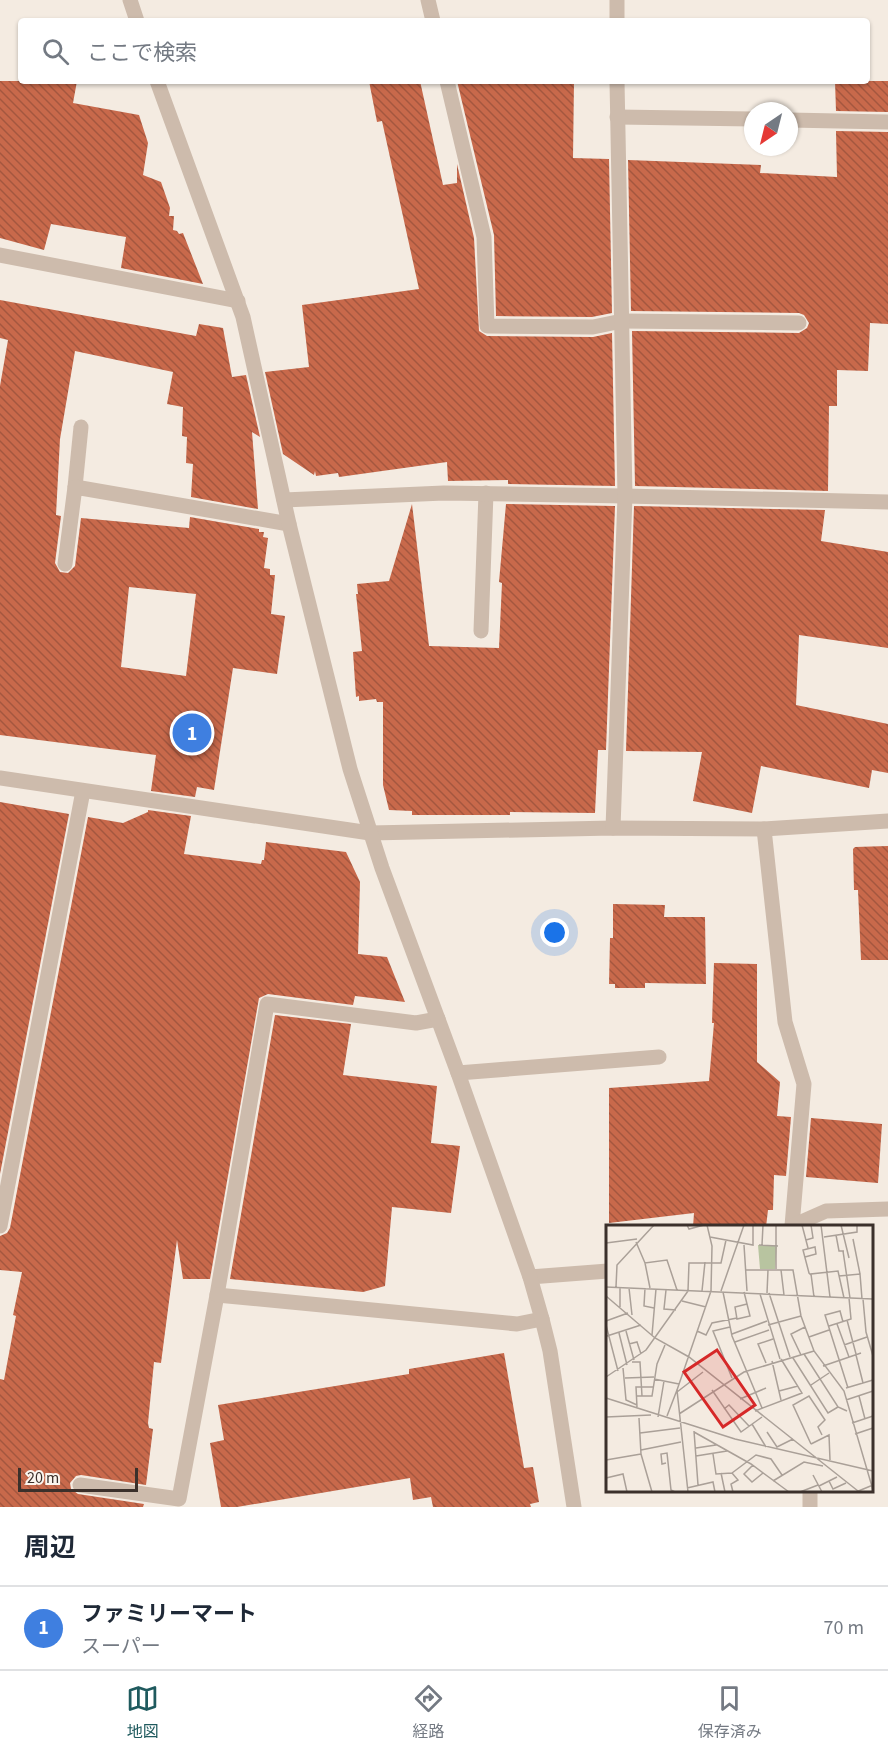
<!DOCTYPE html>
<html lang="ja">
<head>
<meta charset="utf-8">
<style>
	body { margin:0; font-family:"Source Sans 3","Noto Sans JP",sans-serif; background:#f2f2f3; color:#1f2937 }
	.compass { position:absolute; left:744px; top:102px; width:54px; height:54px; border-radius:50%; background:#fff; box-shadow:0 2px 4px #0004; rotate:215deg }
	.scale { position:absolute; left:18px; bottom:15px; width:120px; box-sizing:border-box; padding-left:6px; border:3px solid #3b302b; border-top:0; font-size:16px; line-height:21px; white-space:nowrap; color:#3b302b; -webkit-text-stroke:4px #fbf5ee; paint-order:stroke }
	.you { position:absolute; left:555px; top:933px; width:21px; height:21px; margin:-15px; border:4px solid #fff; border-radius:50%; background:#1a73e8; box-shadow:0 0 0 9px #1a73e833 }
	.badge { display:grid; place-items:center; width:39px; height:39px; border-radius:50%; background:#1f5a5e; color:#fff; font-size:20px; font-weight:700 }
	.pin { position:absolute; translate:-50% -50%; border:3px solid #fff; box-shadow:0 2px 6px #0006 }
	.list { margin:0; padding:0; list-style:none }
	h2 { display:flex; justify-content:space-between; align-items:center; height:78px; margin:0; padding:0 24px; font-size:26px }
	h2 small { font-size:20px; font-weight:400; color:#747a83 }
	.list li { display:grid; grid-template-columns:39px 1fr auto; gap:18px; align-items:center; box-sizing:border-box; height:84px; padding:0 24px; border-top:2px solid #e0e1e3 }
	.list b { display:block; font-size:22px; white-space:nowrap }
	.list p { margin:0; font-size:20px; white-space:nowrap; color:#747a83 }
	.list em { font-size:20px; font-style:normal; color:#747a83 }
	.icon { flex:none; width:33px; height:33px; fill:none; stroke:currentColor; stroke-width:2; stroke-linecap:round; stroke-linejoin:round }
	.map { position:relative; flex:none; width:888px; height:1507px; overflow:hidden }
	.search { position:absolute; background:#fff; box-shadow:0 2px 4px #0004; left:18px; right:18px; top:18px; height:66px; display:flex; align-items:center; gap:15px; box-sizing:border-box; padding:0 21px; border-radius:6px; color:#747a83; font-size:22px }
	.sheet { height:162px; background:#fff }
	nav { display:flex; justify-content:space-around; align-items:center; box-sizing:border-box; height:84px; border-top:2px solid #e0e1e3; background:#fff; font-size:16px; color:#747a83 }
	nav a { display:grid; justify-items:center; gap:3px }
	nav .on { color:#1f5a5e }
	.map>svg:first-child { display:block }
</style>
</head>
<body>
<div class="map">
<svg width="888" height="1507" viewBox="0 0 888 1507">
	<defs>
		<pattern id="building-back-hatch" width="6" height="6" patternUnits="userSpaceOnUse" patternTransform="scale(1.5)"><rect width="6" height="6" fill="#c8694b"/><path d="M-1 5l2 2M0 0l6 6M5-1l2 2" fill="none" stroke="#a4573f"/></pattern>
	</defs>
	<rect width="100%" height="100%" fill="#f4ebe1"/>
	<g fill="url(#building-back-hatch)" fill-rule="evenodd">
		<path d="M 0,81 L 77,81 L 73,103 L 139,115 L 148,143 L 143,175 L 161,182 L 170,208 L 169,216 L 174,216 L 173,230 L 177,231 L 179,234 L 183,233 L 203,284 L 121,268 L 126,237 L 51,224 L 44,250 L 0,238 Z"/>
		<path d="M 369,81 L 420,81 L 443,185 L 457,183 L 457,164 L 474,238 L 479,331 L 487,336 L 593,337 L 612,333 L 615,486 L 508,484 L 508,480 L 448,481 L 447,462 L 339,477 L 338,473 L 316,476 L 315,471 L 314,475 L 283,454 L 265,372 L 309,367 L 302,305 L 419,289 L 382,121 L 377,122 Z"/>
		<path d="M 457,81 L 574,81 L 573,158 L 609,159 L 612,313 L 592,317 L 496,316 L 494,235 Z"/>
		<path d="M 835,81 L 888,81 L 888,112 L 836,111 Z"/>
		<path d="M 836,131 L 888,132 L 888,324 L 870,323 L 868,371 L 837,370 L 837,406 L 829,406 L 828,491 L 635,486 L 632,331 L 799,333 L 807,328 L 809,323 L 804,315 L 799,313 L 631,311 L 628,160 L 761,165 L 760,173 L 837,177 Z"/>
		<path d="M 0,300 L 196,336 L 199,324 L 223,328 L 232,377 L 246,375 L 260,437 L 252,432 L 258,509 L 191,497 L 193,464 L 186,463 L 187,437 L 182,436 L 183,407 L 167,404 L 173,372 L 75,351 L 60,439 L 56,515 L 61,516 L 55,563 L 60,572 L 68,573 L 75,566 L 81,518 L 189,528 L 190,517 L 259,529 L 259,532 L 264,532 L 263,537 L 268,538 L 264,568 L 270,569 L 270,575 L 275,575 L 271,614 L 285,616 L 277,674 L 233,668 L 214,790 L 197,787 L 195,797 L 151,791 L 156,755 L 0,735 L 0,386 L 8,340 L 0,338 ZM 129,587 L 196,594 L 186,676 L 121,667 Z"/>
		<path d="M 412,504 L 429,646 L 499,648 L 502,583 L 499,582 L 506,504 L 615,506 L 606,750 L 598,750 L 595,813 L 510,812 L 510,815 L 412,815 L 412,811 L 389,810 L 383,785 L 383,702 L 377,702 L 376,699 L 359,701 L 359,696 L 356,697 L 353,652 L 362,651 L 356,594 L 358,594 L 357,584 L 389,581 Z"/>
		<path d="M 634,506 L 825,510 L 821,541 L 888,552 L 888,648 L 799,635 L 796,705 L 888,724 L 888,773 L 872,770 L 869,788 L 761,766 L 752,813 L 693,801 L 702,752 L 626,751 Z"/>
		<path d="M 0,802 L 69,814 L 0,1174 Z"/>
		<path d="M 148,810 L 191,816 L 184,854 L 261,864 L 262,860 L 264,860 L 266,842 L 346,852 L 360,882 L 358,954 L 387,957 L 405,1002 L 355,996 L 353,1005 L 268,994 L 259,998 L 210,1279 L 183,1279 L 177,1240 L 161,1363 L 154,1362 L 148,1423 L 149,1428 L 153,1429 L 146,1485 L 81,1475 L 76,1476 L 70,1483 L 71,1489 L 78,1494 L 144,1504 L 143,1507 L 0,1507 L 0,1379 L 4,1380 L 16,1316 L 13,1315 L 22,1272 L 0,1270 L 0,1236 L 7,1233 L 10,1228 L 88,817 L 123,823 L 148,812 Z"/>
		<path d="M 888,846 L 888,960 L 861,960 L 858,890 L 854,890 L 853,849 L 855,847 Z"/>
		<path d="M 613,904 L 665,905 L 664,917 L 705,917 L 706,984 L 645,983 L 645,988 L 615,988 L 615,984 L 609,984 L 610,938 L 613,938 Z"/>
		<path d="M 714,963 L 757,964 L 757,1062 L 780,1082 L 777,1116 L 791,1117 L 786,1176 L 774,1175 L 773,1210 L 768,1210 L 766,1227 L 693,1227 L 694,1213 L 609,1223 L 609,1088 L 709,1081 L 714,1023 L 712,1023 Z"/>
		<path d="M 275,1015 L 351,1024 L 343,1075 L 437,1086 L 431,1143 L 460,1146 L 451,1213 L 392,1207 L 385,1286 L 363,1292 L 230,1279 Z"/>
		<path d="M 811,1118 L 882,1124 L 878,1183 L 806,1177 Z"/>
		<path d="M 504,1353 L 524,1468 L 533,1467 L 539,1502 L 530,1504 L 531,1507 L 433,1507 L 431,1497 L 413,1500 L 410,1478 L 237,1507 L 221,1507 L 210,1443 L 224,1440 L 218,1405 L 409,1374 L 409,1369 Z"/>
	</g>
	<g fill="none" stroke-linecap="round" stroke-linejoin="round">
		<g stroke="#cdbbac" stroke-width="15">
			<path d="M 617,117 L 753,119"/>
			<path d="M 789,120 L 888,122"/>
			<path d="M 622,321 L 799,323"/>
			<path d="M 75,487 L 81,427"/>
			<path d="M 625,496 L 888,502"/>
			<path d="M 65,564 L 75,487 L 289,524"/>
			<path d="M 481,631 L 486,493"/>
			<path d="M 458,1073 L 659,1057"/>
			<path d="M 80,1485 L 179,1499 L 217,1295 L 267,1004 L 416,1023 L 438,1019"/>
			<path d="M 810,1490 L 810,1507"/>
		</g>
		<g stroke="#cdbbac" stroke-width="15">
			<path d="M 428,0 L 433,21"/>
			<path d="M 617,0 L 617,21"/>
			<path d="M 447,81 L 484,237 L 487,326 L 593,327 L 622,321"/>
			<path d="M 0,255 L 238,301"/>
			<path d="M 284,500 L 444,493 L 625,496"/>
			<path d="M 0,778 L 370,833 L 613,828 L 764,829 L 888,821"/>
			<path d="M 613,828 L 625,496 L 617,81"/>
			<path d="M 764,829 L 785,1022 L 804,1084 L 792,1226"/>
			<path d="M 0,1226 L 83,791"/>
			<path d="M 792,1226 L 826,1211 L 888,1209"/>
			<path d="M 530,1277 L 608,1271"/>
			<path d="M 217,1295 L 517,1324 L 542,1319"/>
		</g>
		<g stroke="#cdbbac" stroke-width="15">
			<path d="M 130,0 L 137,21"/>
			<path d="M 157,81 L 243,317 L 289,524 L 350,769 L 382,868 L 458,1073 L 530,1277 L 542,1319 L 550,1351 L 574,1507"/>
		</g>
	</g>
	<g transform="translate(606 1225)">
		<rect width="267" height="267" fill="#f4ebe1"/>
		<path d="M 152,20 L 171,21 L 169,44 L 154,44 Z" fill="#b8c4a0"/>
		<path fill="none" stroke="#aaa098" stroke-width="1.5" d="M 81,0 L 83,4 L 98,0M 101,0 L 106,21 L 105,66M 170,0 L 170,44M 196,0 L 202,23M 215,0 L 224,72M 235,0 L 243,33M 230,10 L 233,26 L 238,26M 104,12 L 147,20 L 147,0M 218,12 L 251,7 L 251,0M 247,14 L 254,49M 200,15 L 207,13 L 205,0M 30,17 L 39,38 L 61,35 L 71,65M 0,18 L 31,14M 138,20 L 141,66M 153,20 L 172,21M 156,20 L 157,0M 237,26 L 244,73M 199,32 L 210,29 L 209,22 L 197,25 L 203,48 L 205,50M 267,37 L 267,59M 39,38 L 44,63M 140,45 L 187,45 L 195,91 L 208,126 L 238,166 L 267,265M 175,45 L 178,70M 233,51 L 254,49 L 256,74M 0,62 L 267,74M 10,62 L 11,40 L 48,0M 14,63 L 14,82M 23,63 L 26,90M 39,63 L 38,81 L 48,83M 60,65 L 58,84 L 70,85M 82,66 L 83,38 L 115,38 L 120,15M 96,66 L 99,37M 115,66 L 138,0M 117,67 L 126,111 L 156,183M 138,67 L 144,91 L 131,94 L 129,82 L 141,79M 161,68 L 162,45M 163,68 L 184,132M 154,69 L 174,134M 0,71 L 49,113 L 83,132 L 252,266M 208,72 L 205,49 L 232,46 L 238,73M 257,74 L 260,107 L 267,131M 76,76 L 100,82M 241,95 L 250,129M 0,96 L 22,88M 237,97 L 234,86 L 219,90 L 242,163M 231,99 L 243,132M 0,100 L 12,146M 162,100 L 195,91M 223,101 L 245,94 L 243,73M 124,102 L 107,106 L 126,153M 20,106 L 28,135M 91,106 L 100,110 L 106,98 L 131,93M 13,108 L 21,140M 126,109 L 161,96M 46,110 L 50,64M 1,111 L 35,100M 203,112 L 223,105M 129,117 L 163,105M 23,119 L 31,117 L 35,129M 238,120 L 261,112M 198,129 L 232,182 L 241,186M 195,130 L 185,109 L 199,102M 250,130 L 257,158M 187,133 L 222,188 L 232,182M 166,136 L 175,175M 26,137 L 34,137 L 36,171M 160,138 L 152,119 L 167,114M 217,141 L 255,128M 17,143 L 20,175 L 31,180M 0,152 L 40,125 L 82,66M 19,153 L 48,152M 48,154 L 73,159M 205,160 L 223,148M 240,163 L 267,155M 106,165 L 135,207 L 156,192M 173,166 L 192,161M 71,167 L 97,147M 31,171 L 46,171 L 51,139 L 59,120M 253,171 L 259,194M 0,173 L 129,214 L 267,246M 134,174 L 160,163M 240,175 L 267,166M 31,182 L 30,162 L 47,162M 118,184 L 123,180 L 143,201M 149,186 L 196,168 L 175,134M 73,189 L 138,147 L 208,126M 61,191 L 71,165M 0,192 L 45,190M 52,192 L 58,156M 33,193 L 35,229 L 46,267M 246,198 L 267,191M 146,199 L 160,222M 88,206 L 92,260M 88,207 L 145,239 L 183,267M 161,207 L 171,222 L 187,214M 34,208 L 74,203M 249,209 L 267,203M 205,219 L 187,180 L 203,171 L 219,195 L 212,202 L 216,210M 205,219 L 223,210 L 224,235M 90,223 L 110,220M 35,225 L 75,217M 107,229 L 110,249 L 126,248 L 132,255 L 125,259 L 127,267M 90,231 L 121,226M 0,235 L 35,229M 60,238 L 56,239 L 55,229 L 61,228 L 65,265 L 69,267M 147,240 L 138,249 L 146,257 L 157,248M 115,248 L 119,267M 126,248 L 150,230 L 165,234 L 176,250M 207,250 L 216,267M 0,253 L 17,249 L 21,267M 167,256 L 198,237 L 217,241M 223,256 L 227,264 L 240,258M 213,261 L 231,252M 81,263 L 107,257 L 109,267M 82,267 L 71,165 L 105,66M 194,267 L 212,260M 250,267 L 267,260"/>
		<path fill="#d62828" fill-opacity="0.15" stroke="#d62828" stroke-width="3" d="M 111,125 L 149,180 L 117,202 L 78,147 Z"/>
		<rect width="267" height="267" fill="none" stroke="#3b302b" stroke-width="3"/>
	</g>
</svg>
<svg class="compass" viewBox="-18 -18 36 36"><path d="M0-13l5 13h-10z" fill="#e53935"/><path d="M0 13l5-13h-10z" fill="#747a83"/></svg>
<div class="scale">20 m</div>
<div class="you"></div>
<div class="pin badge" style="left:192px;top:733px;background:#3f7fe0">1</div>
<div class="search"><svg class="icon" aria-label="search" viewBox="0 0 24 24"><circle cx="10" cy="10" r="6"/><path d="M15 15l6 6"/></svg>ここで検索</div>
</div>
<section class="sheet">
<h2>周辺<small></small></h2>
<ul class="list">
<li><span class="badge" style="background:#3f7fe0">1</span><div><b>ファミリーマート</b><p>スーパー</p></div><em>70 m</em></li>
</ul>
</section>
<nav>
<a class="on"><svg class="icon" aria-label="map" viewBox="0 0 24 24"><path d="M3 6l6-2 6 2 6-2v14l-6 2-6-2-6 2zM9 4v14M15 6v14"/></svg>地図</a>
<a><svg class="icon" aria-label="directions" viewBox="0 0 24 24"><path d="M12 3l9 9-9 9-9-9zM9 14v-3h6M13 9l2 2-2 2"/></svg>経路</a>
<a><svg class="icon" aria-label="saved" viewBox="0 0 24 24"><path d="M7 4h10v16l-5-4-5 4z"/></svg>保存済み</a>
</nav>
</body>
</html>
